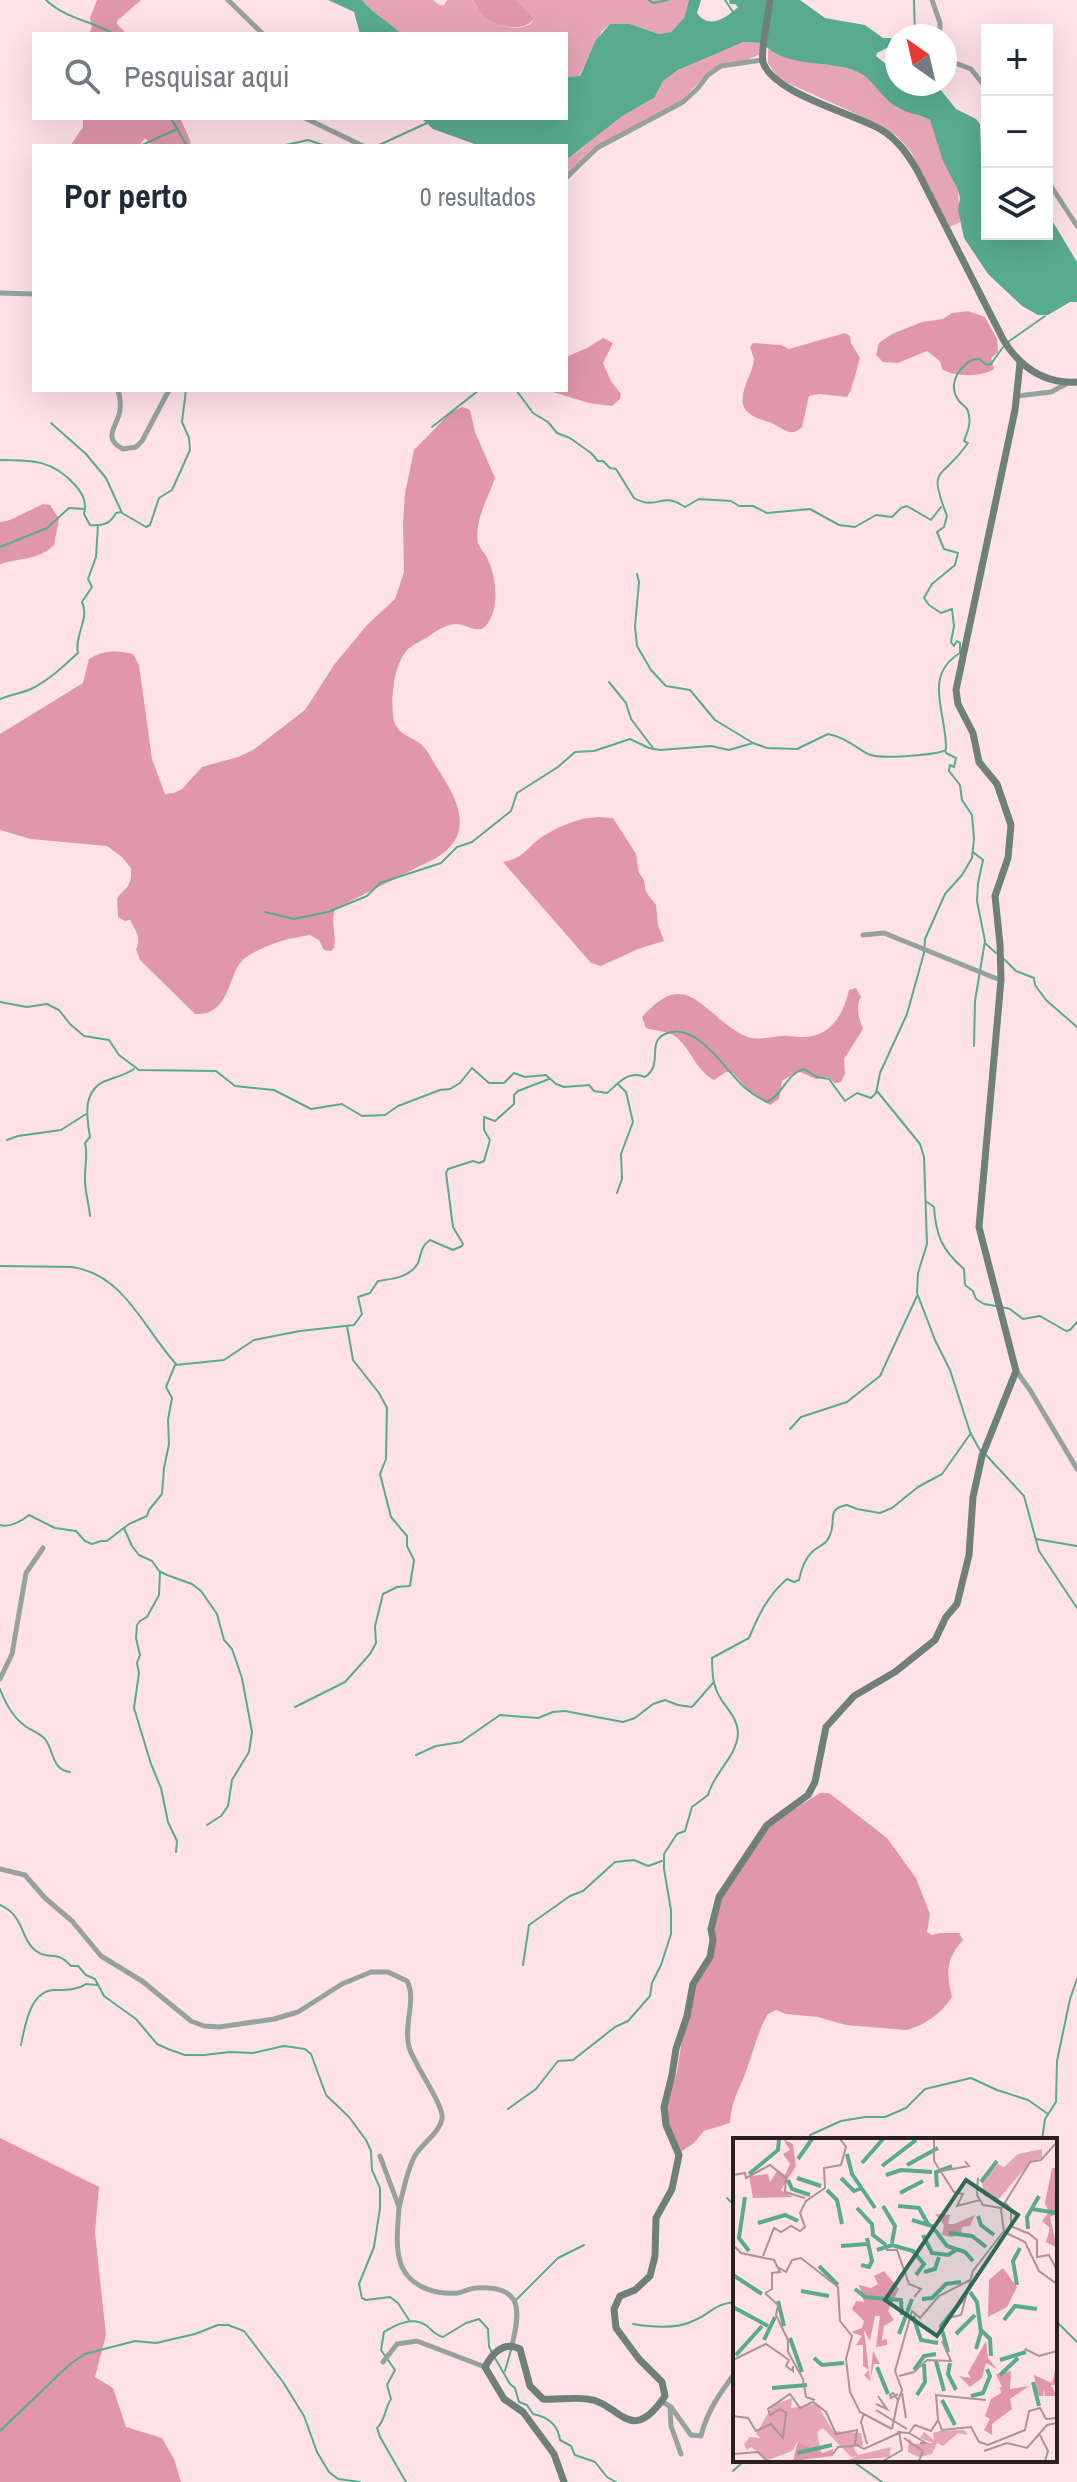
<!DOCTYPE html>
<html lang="pt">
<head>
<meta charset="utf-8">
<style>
	body { margin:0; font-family:"Archivo Narrow",sans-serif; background:#f6f6f7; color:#1f2937 }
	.controls { position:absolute; right:24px; top:24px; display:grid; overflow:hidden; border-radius:0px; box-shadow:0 8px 32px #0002 }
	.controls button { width:72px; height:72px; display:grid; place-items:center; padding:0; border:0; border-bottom:2px solid #e0e1e3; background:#fff; color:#1f2937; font:40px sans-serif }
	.compass { position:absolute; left:885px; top:24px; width:72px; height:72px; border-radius:50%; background:#fff; box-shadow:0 8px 32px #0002; rotate:326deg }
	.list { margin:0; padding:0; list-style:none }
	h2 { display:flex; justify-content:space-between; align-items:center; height:104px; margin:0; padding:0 32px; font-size:34px }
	h2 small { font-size:26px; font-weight:400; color:#747a83 }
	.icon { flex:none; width:44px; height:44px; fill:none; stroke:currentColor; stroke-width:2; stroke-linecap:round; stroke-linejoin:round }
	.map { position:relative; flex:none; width:1077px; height:2482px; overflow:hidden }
	.search { position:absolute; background:#fff; box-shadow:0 8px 32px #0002; left:32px; top:32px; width:536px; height:88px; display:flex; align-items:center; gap:20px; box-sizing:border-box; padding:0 28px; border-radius:0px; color:#747a83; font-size:30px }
	.panel { position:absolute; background:#fff; box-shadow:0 8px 32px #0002; left:32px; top:144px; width:536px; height:248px; border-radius:0px }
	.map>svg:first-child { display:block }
</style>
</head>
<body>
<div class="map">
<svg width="1077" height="2482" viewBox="0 0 1077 2482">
	<rect width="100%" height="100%" fill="#ffe1e8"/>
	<g fill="#e5a5b5">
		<path d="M 362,0 L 433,0 L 440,5 L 444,5 L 447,0 L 473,0 C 481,19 511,35 531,24 L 534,18 L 516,0 L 689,0 L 684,18 L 671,32 L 659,34 L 630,24 L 610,24 L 602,31 L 579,76 L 566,77 L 566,34 L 401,34 C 389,21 373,14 362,0 Z"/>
		<path d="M 743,42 L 762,43 L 760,54 L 743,62 L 724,64 L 702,79 L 678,104 L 591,150 L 566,176 L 566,157 L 569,158 C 588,145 604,128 623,115 C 631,109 642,106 650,100 C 657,95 658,86 664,80 C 677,68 725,48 743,42 Z"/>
		<path d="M 768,49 L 802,61 L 842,67 L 859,72 L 869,78 L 897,108 L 930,120 L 944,161 L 958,190 L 960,222 L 950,227 L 911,152 L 897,136 L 852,112 L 779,79 L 768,63 Z"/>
	</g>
	<g fill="#e097ab">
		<path d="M 97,0 L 141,0 L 117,21 L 117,24 L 127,34 L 89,34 L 92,27 L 90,18 Z"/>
		<path d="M 473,0 L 516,0 L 534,18 C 526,32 503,27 491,21 C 483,17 477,8 473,0 Z"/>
		<path d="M 83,118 L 180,118 L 190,140 L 191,146 L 152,146 L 145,138 L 139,146 L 70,146 L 83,127 Z"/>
		<path d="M 968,311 L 985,317 L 997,339 L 998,352 L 991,358 L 994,369 C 981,377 955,377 942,369 L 940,361 L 927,351 L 898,363 L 883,362 L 876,355 L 879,343 L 892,334 L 922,322 L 943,319 L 952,313 Z"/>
		<path d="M 845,333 L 850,336 L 851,343 L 860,358 L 851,390 L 847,397 L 819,394 L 809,396 L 802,427 C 793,435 789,433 779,427 C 770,421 758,420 750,414 C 731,401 754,374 754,359 C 753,356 751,350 750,347 L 753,343 L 781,345 L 789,349 Z"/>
		<path d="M 603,338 L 613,343 L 603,363 L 611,381 L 621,394 L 620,399 L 612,406 L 589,403 L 546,390 L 566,390 L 566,357 L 587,348 Z"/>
		<path d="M 462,407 L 470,410 L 475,432 L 495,478 C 489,497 474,520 478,542 C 479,548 485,553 487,558 C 496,575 500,605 488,623 C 479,637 467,623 455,624 C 445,625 436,631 428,637 C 421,641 412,645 407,650 C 394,665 391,696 393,715 C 395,734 408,735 421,744 C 428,750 433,762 438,769 C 458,800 476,834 436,858 L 335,909 C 330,926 337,933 334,948 L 331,951 L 324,950 L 319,940 L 310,935 C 289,938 263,945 245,958 C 227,972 232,1016 195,1014 L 140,960 L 136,949 C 142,939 135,929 130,920 L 125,921 L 118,917 L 117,898 L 128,886 L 131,878 L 131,868 L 122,857 L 107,846 L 31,839 L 0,830 L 0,734 L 83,683 L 89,659 C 103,650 118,650 133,654 L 139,665 L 152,759 L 165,794 L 174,793 L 182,789 L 202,767 L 238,757 L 253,750 L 305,710 L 334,665 L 367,625 L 395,599 L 404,572 L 403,523 L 405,493 L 414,450 L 451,412 Z"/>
		<path d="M 43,504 L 50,505 L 59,519 L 54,545 C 39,560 20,558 0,564 L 0,522 L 10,520 Z"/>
		<path d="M 598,817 L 613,818 L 636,854 L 639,873 L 644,880 L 646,892 L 656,905 L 658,925 L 664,941 L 638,949 L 601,966 L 591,963 L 503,862 C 526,858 528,845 545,835 C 562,825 578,818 598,817 Z"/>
		<path d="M 856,988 L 861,997 C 855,1008 859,1018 863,1029 L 844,1059 L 845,1074 L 841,1082 L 835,1083 L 828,1077 L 816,1079 L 798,1071 L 782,1081 L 779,1099 L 770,1105 L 751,1093 L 733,1073 L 726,1072 L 714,1080 C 696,1071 691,1049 676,1037 C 669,1031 655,1031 646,1028 L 642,1017 C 688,964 703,1016 745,1036 C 755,1041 771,1037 782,1036 C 788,1035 794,1037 800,1037 C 830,1038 843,1016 849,990 Z"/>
		<path d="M 820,1793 L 829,1793 L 887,1838 L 916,1878 L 930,1914 L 927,1932 L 932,1935 L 940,1933 L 959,1933 L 963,1940 C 946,1959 946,1972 952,1997 C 942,2013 924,2026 906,2030 L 846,2025 L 818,2017 L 786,2014 L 776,2010 L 768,2014 C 757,2032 753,2054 745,2074 C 737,2094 732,2101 730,2123 L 704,2131 L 694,2143 L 679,2153 L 667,2127 L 665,2109 L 677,2072 L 686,2014 L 695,1981 L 706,1965 L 721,1895 L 762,1829 Z"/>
		<path d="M 0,2138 L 99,2187 L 95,2232 L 106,2335 L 95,2377 L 113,2388 L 126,2427 L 162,2438 L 174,2459 L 181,2482 L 0,2482 Z"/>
	</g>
	<g fill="#59ab8f">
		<path d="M 328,0 L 362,0 C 373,14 389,21 401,34 L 360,34 L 354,12 Z"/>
		<path d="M 689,0 L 701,0 L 697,13 C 709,30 726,18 738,7 L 735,4 L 730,4 L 729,0 L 800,0 L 825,18 L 865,25 L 883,38 L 891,38 L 891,46 L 877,53 L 876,56 L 897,73 L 897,84 L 936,84 L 956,109 L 976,119 L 980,124 L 981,153 L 987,165 L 987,234 L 1047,234 L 1047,212 L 1077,262 L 1077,302 L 1070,302 L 1048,315 L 1038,315 L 1022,306 L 988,274 L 964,238 L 958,210 L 960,198 L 958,190 L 943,161 L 930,120 C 918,114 905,113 895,106 C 880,96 873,79 858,72 C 828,59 787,69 762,43 L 743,42 L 678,70 L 663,81 L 654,98 L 622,116 L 569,158 L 566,157 L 566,146 L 480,146 L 433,129 L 421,118 L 566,118 L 566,77 L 580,76 L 596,40 L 610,24 L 630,24 L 659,34 L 671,32 L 684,18 Z"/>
	</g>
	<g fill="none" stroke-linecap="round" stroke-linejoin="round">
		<g stroke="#59ab8f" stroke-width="2">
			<path d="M 46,0 C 66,19 92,21 114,34"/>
			<path d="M 649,0 L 653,3 L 668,0"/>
			<path d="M 725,0 L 733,12"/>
			<path d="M 914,0 L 915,36"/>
			<path d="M 171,118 L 187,146"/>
			<path d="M 140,146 L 177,129"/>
			<path d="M 281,146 L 308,140 L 326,146"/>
			<path d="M 377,146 L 427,123"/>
			<path d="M 1008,342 L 1045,316"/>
			<path d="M 516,390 L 533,413 L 548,422 L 557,433 L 570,438 L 591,453 L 598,461 L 603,461 L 610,468 L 616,469 L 634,498 C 653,509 661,497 673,501 C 678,502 681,505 685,507 L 699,499 L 731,501 L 739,506 L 753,506 L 767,513 L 810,509 L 839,525 L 855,527 L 876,515 L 892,517 L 901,508 L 907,506 L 931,520 L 941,507"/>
			<path d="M 51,423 L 86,454 L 106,478 L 122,513 L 146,527 L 150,525 L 159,498 L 172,490 L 190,450 L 189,438 L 182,422 L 186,390"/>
			<path d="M 432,427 L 479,390"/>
			<path d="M 0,460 C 32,460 53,460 75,485 C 83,494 87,502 84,514 L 90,525 C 103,526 110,524 116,513 L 121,512"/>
			<path d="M 0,547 L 47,528 L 69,508 L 84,509"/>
			<path d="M 637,574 L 639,582 L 635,626 L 637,646 L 651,670 L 666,686 L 690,690 L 715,720 L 753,743 L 767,748 L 797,749 L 828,734 C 844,737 854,746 868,754 C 880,760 930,755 944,751"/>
			<path d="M 609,682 L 626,703 L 631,719 L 653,748"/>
			<path d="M 0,699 C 10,695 22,693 31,689 C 49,680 64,666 78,653 C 74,635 90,619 82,602 L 92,587 L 88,579 L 96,557 L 98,525"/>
			<path d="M 946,749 C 947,714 922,676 960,653 L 960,643 L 957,641 L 954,646 L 951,642 L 954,626 L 952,609 L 941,613 L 929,605 L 924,598 L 932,584 L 955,565 L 958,553 L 944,549 L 937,532 L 944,527 L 947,516 C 927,464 941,482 968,443 L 964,441 C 967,432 971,425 969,416 C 968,406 964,407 959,401 C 950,389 954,376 963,367 C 968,361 972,359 979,359 L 987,365 L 991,364 L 1003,347"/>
			<path d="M 973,852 L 983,860 L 978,883 L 977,901 L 985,941 L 975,1001 L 974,1046"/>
			<path d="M 265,912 L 294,919 L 328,912 L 367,896 L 380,883 L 441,863 L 457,847 L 472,842 L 511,811 L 517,793 L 558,767 L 575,752 L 594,751 L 630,739 L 649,748 L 660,750 L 711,746 L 729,750 L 753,743"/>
			<path d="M 986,944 L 996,953"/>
			<path d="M 1004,959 L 1016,971 L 1034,978 L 1035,985 L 1046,1000 L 1077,1027"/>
			<path d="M 0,1002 L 27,1007 L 47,1004 L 59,1010 L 70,1024 L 84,1036 L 109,1040 L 119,1055 L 139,1070 L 216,1071 L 235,1086 L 274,1090 L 311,1109 L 342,1104 L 362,1116 L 385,1115 L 398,1106 L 440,1090 L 450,1089 L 460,1083 L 472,1068 L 489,1083 L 504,1083 L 514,1073 L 525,1077 L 546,1075 L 556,1084 L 564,1087 L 589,1085 L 594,1091 L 607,1093 C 619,1083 628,1070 645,1077 C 664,1064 646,1043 665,1034 C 695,1020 724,1068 741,1084 C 749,1092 757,1097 767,1102 C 783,1095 786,1074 804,1069 L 817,1077 L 829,1079 L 845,1101 L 857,1093 L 871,1098 L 876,1093 L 880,1073 L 907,1014 L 924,953 L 925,939 L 945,894 L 962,875 L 972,858 L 974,839 L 972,815 L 962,800 L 960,785 L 949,771 L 950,765 L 954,767 L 956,758 L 946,753 L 945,750"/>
			<path d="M 877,1091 L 920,1144 L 924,1157 L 927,1244 L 918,1273 L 917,1293 L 935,1340 L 950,1370 L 970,1432 L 981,1452"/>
			<path d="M 7,1140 L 18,1136 L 61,1130 L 86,1114"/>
			<path d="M 617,1193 L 622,1179 L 621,1154 L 633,1122 L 626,1092 L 618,1084"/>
			<path d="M 927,1202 L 934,1207 C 936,1236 942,1250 964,1269 L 965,1285 L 973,1291 L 976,1299 L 984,1304 L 996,1306"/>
			<path d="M 90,1216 C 89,1203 84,1189 85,1176 C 85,1165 88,1154 85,1143 L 90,1137 C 87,1119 82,1093 103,1082 C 114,1077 124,1076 134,1069"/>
			<path d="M 0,1266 L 72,1267 C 124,1274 144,1329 176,1364"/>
			<path d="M 1002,1307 L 1010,1309 L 1023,1319 L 1040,1316 L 1066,1331 L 1070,1330 L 1077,1322"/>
			<path d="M 176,1365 L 224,1360 L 254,1340 L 300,1331 L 354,1325 L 362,1314 L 358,1297 L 370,1293 L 378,1281 C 392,1279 411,1277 418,1263 C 422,1253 420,1247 430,1240 L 453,1250 L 462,1246 L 463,1244 L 453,1227 L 446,1173 L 448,1169 L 473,1161 L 479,1163 L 484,1161 L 490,1140 L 484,1130 L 484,1117 L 495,1121 L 514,1104 L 514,1095 L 518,1091 L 549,1079"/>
			<path d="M 790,1429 L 801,1417 L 847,1402 L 880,1376 L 917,1296"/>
			<path d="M 986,1455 L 1024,1496 L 1039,1551 L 1077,1608"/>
			<path d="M 0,1525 C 9,1528 22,1521 29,1515 L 55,1528 L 76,1531 L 85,1541 L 92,1544 L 101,1541 L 107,1541 L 129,1524 L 147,1516 L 149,1510 L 162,1494 L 164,1468 L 169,1444 L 168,1420 L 172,1398 L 166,1387 L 175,1365"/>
			<path d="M 124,1528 L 132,1546 L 139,1555 L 152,1561 L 159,1571 L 167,1575 L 192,1584 L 201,1591 L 217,1614 L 224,1640 L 232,1649 L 242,1678 L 252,1732 L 249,1752 L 232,1780 L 228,1806 L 221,1816 L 207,1825"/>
			<path d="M 1036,1539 L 1077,1546"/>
			<path d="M 160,1572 L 159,1595 L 147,1617 L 140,1621 L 137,1625 L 136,1638 L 140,1655 L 137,1663 L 139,1673 L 134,1708 L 151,1764 L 161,1788 L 168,1822 L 177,1841 L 176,1852"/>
			<path d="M 0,1689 C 5,1702 13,1717 24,1725 C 31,1731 40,1733 45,1739 C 54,1751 52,1770 70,1772"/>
			<path d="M 295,1707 L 345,1682 L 370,1654 L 376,1643 L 375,1626 L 383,1594 L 397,1587 L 410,1586 L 414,1560 L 407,1546 L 407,1536 L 391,1517 L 380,1474 L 386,1459 L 387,1408 L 379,1393 L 353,1360 L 347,1326"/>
			<path d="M 416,1755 L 436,1746 L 461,1742 L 500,1715 L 538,1718 L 553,1712 L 565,1711 L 623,1722 L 635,1718 L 653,1704 L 665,1700 L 678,1705 L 692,1707 L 713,1683"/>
			<path d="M 0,1905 C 25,1916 20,1939 36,1951 C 50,1961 56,1949 71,1966 L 78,1966 L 86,1975 L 95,1979 L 104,1996 L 136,2019 L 157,2044 L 168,2049 L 185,2055 L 204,2055 L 230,2052 L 253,2053 L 284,2046 L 305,2049 L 311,2054 L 326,2095 L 349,2117 L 366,2140 L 371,2151 L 372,2170 L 380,2188 L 380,2208 L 374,2247 L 359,2284 L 362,2298 L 366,2300 L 390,2297 L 398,2303 L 409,2320"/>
			<path d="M 523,1965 L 529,1925 L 570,1896 L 583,1891 L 615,1862 L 634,1860 L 648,1866 L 662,1861"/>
			<path d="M 21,2045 C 25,2026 30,1989 56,1990 C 68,1990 77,1990 86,1984 L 97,1985"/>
			<path d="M 508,2109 L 536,2089 L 558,2061 L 573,2060 L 615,2027 L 628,2021 L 650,1996 L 652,1983 L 661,1965 L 671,1934 L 671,1910 L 664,1869 L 664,1854 L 677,1834 L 685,1831 L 692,1807 L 708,1795 C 714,1772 737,1757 738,1733 C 738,1715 721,1705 716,1689 C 712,1680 712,1667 712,1658 L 749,1638 C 758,1616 768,1595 787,1579 L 794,1582 L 799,1580 C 801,1570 805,1559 812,1552 C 820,1544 825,1547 830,1535 C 837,1521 825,1509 847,1505 L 857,1509 L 880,1513 L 892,1508 L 918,1487 L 942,1474 L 971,1433"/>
			<path d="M 810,2135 L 841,2121 L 865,2117 L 885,2117 L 906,2108 L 925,2089 L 971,2078 L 997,2090 L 1028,2100 L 1048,2114"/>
			<path d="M 1042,2140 L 1045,2119 L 1056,2102 L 1057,2061 L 1070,1999 L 1077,1979"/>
			<path d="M 727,2198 L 735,2206"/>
			<path d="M 515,2301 L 558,2258 L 584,2245"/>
			<path d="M 1055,2320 L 1077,2342"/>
			<path d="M 633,2324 C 651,2327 677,2329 693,2321 C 712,2314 710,2305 735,2302"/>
			<path d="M 495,2358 L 510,2384 L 515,2388 L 519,2402 L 527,2405 L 533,2414 C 548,2417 558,2424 560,2440 L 571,2446 L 575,2455 L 595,2462 L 607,2477 L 616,2482"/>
			<path d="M 505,2371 L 511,2350"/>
			<path d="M 0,2431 L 70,2364 L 85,2354 L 135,2341 L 156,2343 L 195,2334 L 218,2325 L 228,2325 L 244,2331 L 283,2382 L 304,2416 L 317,2452 L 329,2472 L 338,2479 L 360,2482"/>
			<path d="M 851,2460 L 882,2482"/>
			<path d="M 733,2471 L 745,2460"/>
			<path d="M 406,2482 L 380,2437 L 377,2428 C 385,2421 385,2408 391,2399 L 387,2385 L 395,2370 L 381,2350 L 384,2332 C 397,2324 413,2316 427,2326 C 433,2331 435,2335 443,2337 L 466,2323 L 479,2319 L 488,2329 L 489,2346 L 492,2353"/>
		</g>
		<g stroke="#96a29d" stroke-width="5">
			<path d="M 228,0 L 263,34"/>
			<path d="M 932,0 L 940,23 L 940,36"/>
			<path d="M 945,58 L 947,60 L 971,69 L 987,89"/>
			<path d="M 305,118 L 363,146"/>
			<path d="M 566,178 L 597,148 L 683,102 L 697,89 L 708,75 L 721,66 L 762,60"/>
			<path d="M 1047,180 L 1077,226"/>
			<path d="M 0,293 L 34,294"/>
			<path d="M 118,390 C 120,397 121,403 120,410 C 118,426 101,438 123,449 L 136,447 L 142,441 L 169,390"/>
			<path d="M 1017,396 L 1051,392 L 1068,383"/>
			<path d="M 863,935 L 884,933 L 1000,980"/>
			<path d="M 1017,1372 L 1030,1390 L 1077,1469"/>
			<path d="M 0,1679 L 12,1654 L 26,1573 L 43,1548"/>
			<path d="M 0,1869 L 25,1875 L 45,1898 L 72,1921 L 101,1956 L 142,1981 L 191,2021 L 204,2026 L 219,2027 L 274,2019 L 298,2012 L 342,1984 L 371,1972 L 388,1972 L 407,1981 C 417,1999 403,2025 409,2047 C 414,2065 445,2106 442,2119 C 439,2133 423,2143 416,2154 C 407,2168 404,2190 399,2207 L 380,2156"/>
			<path d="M 399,2207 C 398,2226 394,2251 403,2269 C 413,2288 438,2295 458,2293 C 464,2292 469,2288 476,2288 C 522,2285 521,2309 512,2345"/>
			<path d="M 383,2362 L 397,2344 L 417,2341 L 485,2367"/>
			<path d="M 661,2401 L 671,2407 L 691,2435 L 701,2436 C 707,2411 720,2393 735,2373"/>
			<path d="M 670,2407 L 671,2426 L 681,2454"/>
		</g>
		<g stroke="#6e8079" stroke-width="7">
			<path d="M 770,0 C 769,12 760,53 763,62 C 772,93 852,113 880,129 C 897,139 907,153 917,170 L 1004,341 C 1021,368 1045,384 1077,382"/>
			<path d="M 564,2482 L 554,2454 L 523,2412 L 504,2399 L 485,2367 C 493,2352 504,2341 520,2349 L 530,2386 L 543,2399 C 557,2400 573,2397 587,2399 C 620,2402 630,2448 665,2396 L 662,2382 L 639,2359 L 616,2328 L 614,2309 L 620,2296 L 635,2290 L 650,2276 L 655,2256 L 656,2218 L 672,2189 L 679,2155 L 666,2125 L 664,2107 L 672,2075 L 676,2049 L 687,2016 L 693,1984 L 710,1957 L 713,1940 L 711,1929 L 719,1897 L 767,1825 L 808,1795 L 815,1782 L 826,1727 L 854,1696 L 895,1672 L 935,1640 L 946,1617 L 957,1604 L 969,1555 L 973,1497 L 982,1456 L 1016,1371 L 979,1227 L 1001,980 L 1000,944 L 995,896 L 1008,858 L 1011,825 L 997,784 L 979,762 L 973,733 L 958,704 L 956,690 L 1015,410 L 1020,363"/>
		</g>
	</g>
	<g transform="translate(733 2138)">
		<rect width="324" height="324" fill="#ffe1e8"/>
		<path d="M 309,11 L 309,20 L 298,23 L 265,62 L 272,64 L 251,58 L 249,44 L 265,26 L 271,29 L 285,16 ZM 59,260 L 58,270 L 84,266 L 100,293 L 128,295 L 130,308 L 120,309 L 125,317 L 158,309 L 156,319 L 113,323 L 124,318 L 118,319 L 90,290 L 84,294 L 88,314 L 65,303 L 59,313 L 35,322 L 18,309 L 14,312 L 11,306 L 17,299 L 28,300 L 23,296 L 40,267 ZM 231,292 L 235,297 L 225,295 L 210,308 L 204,305 L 199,316 L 186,319 L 175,314 L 176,300 L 180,306 L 200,305 L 187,300 L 191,294 L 201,302 L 200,295 L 206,293 Z" fill="#e5a5b5"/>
		<path d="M 50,1 L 60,6 L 63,28 L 48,52 L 60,59 L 20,60 L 16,38 L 35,36 L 37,44 L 45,32 L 52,37 L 57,26 L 50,16 L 57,12 ZM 319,30 L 324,30 L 324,76 L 317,79 L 324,110 L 313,104 L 317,90 L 309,83 L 316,74 L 312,65 ZM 202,76 L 217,77 L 215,86 L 221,86 L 242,77 L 237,88 L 229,89 L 228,97 L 218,99 L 209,97 L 211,87 ZM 270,130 L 284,149 L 274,169 L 255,179 L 256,142 ZM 151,133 L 166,151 L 155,173 L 161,182 L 151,188 L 149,202 L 154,201 L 154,207 L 143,209 L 147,178 L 142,178 L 137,203 L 131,192 L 137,242 L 140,213 L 147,226 L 141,226 L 137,243 L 131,237 L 136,232 L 130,228 L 130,207 L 123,207 L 129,198 L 118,194 L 129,190 L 131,183 L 119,171 L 123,163 L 131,164 L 126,147 L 138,150 L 145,146 L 141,138 ZM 253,203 L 255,220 L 264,231 L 253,225 L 249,240 L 237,249 L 226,238 L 238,240 L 235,235 ZM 324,224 L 324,247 L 318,247 L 324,258 L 312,258 L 311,250 L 310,258 L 305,258 L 301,237 L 319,245 ZM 278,233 L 277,251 L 296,248 L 277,261 L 279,271 L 259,286 L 259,297 L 251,292 L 257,281 L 252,278 L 258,261 L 268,255 L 267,250 L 259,252 L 269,249 L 263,236 ZM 65,303 L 90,315 L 100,311 L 100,318 L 60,323 Z" fill="#e097ab"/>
		<path fill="none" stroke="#59ab8f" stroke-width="4" d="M 114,16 L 119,36 L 142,70M 65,21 L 79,1M 129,25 L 150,1M 174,27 L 205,10M 149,28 L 183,2M 16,36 L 45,12 L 46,1M 153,37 L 168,32 L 199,34M 64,40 L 88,48M 108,40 L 121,53 L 129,50M 55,42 L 59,51 L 77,57M 248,44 L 264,23M 204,49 L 203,34 L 219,28M 94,52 L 104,62 L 109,86M 167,55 L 190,43M 12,59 L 6,100 L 16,113M 150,68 L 162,88 L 159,105M 165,68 L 186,70 L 195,86M 124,70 L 139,86 L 140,97 L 153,107M 299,71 L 324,75M 245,78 L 248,87 L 261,97M 179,82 L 199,88 L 214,108 L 232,114 L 240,123M 25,85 L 52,77 L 65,83M 295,91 L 294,79 L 306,58M 216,95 L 239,98 L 253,109M 190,97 L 199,115 L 215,117 L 223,112M 108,108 L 134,106M 144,112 L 159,107 L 180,113 L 191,126 L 183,137M 128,127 L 136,129 L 139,123 L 134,100M 86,128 L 105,147M 191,134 L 202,131 L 206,119M 0,137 L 29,156M 284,147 L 280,123 L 287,110M 122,151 L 132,159 L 168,162 L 169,177M 68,153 L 96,158M 237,154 L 244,164 L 248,194 L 243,211M 189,161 L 199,160 L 213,146 L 228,144M 45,163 L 51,188M 0,169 L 35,188M 180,178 L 188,202 L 205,205M 271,182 L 282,168 L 304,171M 247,191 L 257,201 L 258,218M 166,196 L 179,161M 223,196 L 242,177M 57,200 L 69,234M 31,202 L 42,179M 215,214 L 208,188 L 230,161M 3,217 L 29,188M 81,220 L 89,227 L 111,225M 267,222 L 293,214M 203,223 L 211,253M 217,225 L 215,236 L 223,252M 144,229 L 155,256M 181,232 L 191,218 L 203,216M 267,237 L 285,220M 300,244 L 306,268M 39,250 L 74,247M 184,257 L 192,244 L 191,226M 238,258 L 250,255 L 257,238 L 254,231M 209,262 L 222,287M 64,315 L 99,307"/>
		<path fill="none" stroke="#aa9399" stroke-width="2" d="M 201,1 L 201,23 L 221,54 L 230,56 L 224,68 L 247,62M 324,4 L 308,22 L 297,24 L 268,71 L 271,94 L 292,104 L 306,133 L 324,146M 208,33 L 236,28 L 232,23M 0,37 L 12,35 L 13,40 L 37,27 L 53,40 L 52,54 L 72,60M 245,40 L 244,57 L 250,67 L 268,70M 272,64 L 278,72 L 278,88 L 294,95M 294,94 L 304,102 L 304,119 L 316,117 L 324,132M 0,107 L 8,115 L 41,122 L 47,134 L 39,135 L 39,151 L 32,155M 153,112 L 164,112 L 176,146 L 188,151 L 181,159M 30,118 L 41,90 L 48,94 L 58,88 L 67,93 L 72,89 L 67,75 L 73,63 L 92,50 L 91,30 L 108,27 L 113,9 L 107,1M 43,128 L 53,134 L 59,122 L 68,120 L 105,149 L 107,183 L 119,198 L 113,221 L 117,254 L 127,274M 32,155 L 45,167 L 43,177 L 55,202 L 55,214 L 70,241 L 73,259 L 82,262M 216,180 L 228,177 L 240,133 L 270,94M 292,211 L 306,218 L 324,213M 0,222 L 33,206 L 56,222 L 53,228 L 60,233 L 60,228M 166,238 L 181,234 L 194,222 L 218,223 L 209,203M 169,255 L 173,280M 165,263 L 169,252 L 162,233 L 179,173 L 187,180 L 206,158 L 237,142M 143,266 L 154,271 L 145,258M 143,272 L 174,291M 127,274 L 159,291M 131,275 L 128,284 L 134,306M 0,278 L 15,280 L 23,293 L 38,286 L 50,300 L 53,275 L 47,271 L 37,277 L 35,271 L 57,256 L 67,270 L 80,264 L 93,274 L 103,296 L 124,292 L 122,306 L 131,311 L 168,294M 205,281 L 203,257 L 253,262M 159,291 L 165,262 L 162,258 L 162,257 L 160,255 L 157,257 L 158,260 L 162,258 L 165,256M 164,294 L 176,295 L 182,287 L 198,293 L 205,282 L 209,292 L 238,289 L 246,304 L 255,307 L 292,292 L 296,273 L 307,270 L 313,281 L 324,280M 176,295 L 193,305 L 187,305M 307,297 L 315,313 L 312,323M 171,300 L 190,313 L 186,323M 251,313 L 274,305 L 294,310 L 314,287 L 324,285M 0,316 L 25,314 L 34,323M 100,316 L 105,309 L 122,308M 150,323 L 169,312 L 166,293"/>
		<path fill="#2d6b57" fill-opacity="0.15" stroke="#2d6b57" stroke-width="4" d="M 233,42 L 285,77 L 204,198 L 152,162 Z"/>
		<rect width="324" height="324" fill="none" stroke="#2a1f22" stroke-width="4"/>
	</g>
</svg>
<div class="controls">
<button>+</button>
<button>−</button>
<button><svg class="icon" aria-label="layers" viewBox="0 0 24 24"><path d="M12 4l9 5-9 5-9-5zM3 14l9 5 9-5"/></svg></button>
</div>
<svg class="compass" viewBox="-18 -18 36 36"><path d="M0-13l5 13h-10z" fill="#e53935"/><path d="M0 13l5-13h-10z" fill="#747a83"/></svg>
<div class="search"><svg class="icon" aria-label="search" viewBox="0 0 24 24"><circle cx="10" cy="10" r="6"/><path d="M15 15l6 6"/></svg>Pesquisar aqui</div>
<section class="panel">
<h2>Por perto<small>0 resultados</small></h2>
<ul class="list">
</ul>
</section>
</div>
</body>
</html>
